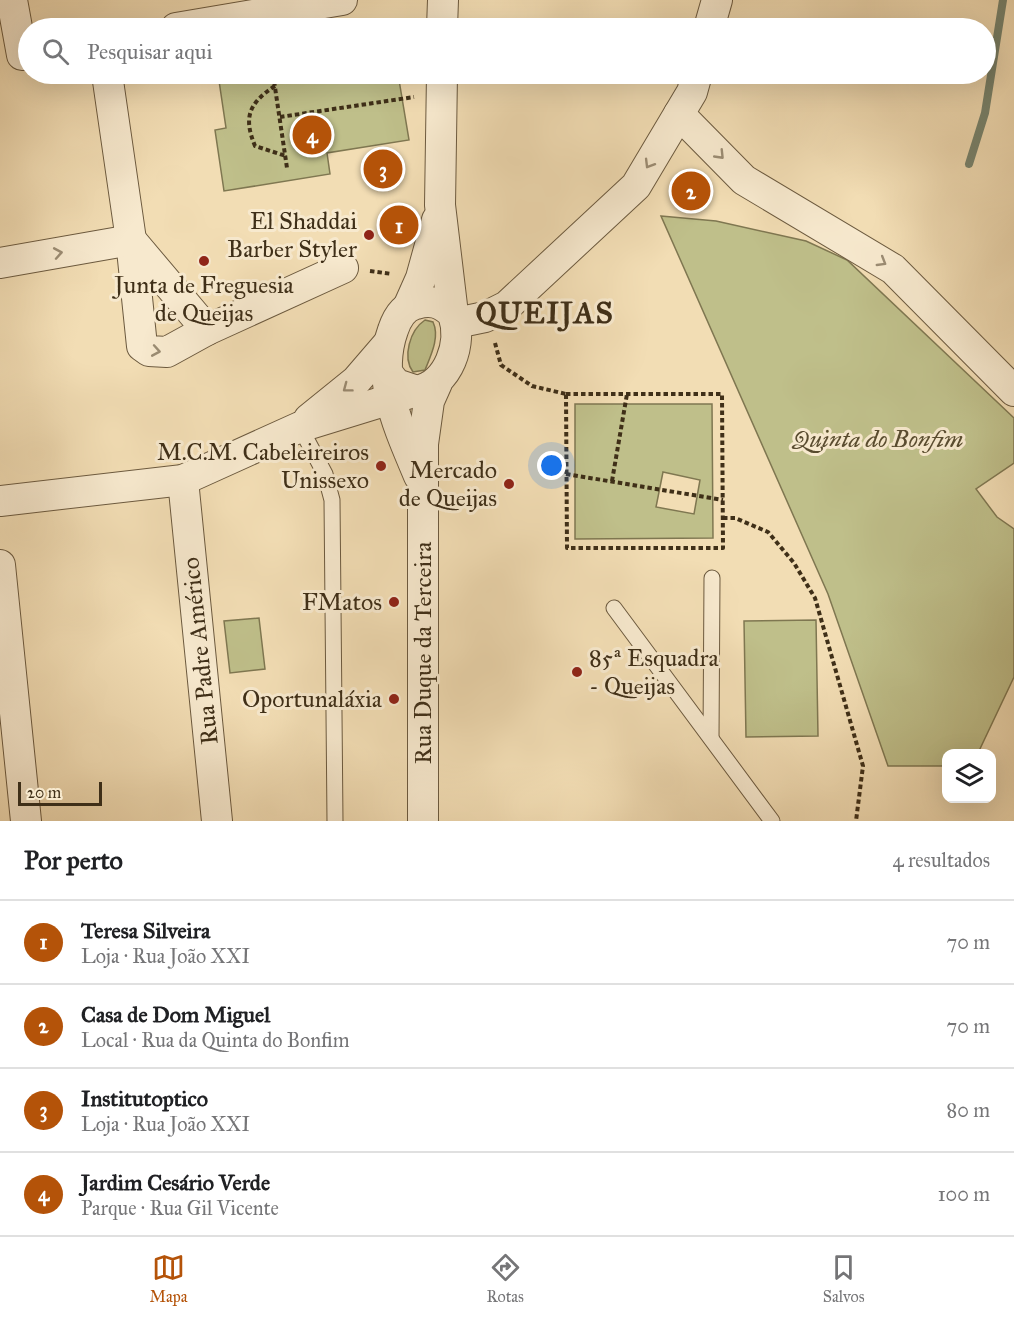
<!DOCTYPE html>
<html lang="pt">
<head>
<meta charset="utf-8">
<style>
	body { margin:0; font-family:"IM FELL Great Primer",serif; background:#f6f6f6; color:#202124 }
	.controls { position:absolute; right:18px; bottom:18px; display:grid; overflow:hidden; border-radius:12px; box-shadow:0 6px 24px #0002 }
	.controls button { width:54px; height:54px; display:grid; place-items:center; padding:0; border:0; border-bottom:2px solid #e0e0e0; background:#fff; color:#202124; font:30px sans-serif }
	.scale { position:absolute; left:18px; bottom:15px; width:84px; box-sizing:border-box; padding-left:6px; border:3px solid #3f2f18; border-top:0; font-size:16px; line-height:21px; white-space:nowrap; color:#3f2f18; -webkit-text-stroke:4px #f7e9ce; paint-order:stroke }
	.you { position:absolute; left:552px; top:466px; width:21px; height:21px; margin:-15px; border:4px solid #fff; border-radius:50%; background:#1a73e8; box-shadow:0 0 0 9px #1a73e833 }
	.badge { display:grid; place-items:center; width:39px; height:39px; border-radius:50%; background:#b45309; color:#fff; font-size:20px; font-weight:700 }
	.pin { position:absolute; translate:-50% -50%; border:3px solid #fff; box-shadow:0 2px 6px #0006 }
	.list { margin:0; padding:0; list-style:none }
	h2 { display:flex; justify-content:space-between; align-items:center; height:78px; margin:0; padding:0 24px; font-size:26px }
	h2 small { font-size:20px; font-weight:400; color:#757577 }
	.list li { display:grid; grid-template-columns:39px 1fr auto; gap:18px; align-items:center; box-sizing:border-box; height:84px; padding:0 24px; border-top:2px solid #e0e0e0 }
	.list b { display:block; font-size:22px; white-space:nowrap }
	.list p { margin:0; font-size:20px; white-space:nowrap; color:#757577 }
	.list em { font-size:20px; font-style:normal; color:#757577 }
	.icon { flex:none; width:33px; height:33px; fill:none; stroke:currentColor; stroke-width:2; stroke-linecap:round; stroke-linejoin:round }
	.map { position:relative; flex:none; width:1014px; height:821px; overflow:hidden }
	.search { position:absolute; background:#fff; box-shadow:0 6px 24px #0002; left:18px; right:18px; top:18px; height:66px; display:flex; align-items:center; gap:15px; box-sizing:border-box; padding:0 21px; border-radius:33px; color:#757577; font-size:22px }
	.sheet { height:414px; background:#fff }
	nav { display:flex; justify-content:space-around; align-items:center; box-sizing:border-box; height:84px; border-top:2px solid #e0e0e0; background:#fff; font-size:16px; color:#757577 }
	nav a { display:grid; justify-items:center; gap:3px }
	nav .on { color:#b45309 }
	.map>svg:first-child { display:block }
</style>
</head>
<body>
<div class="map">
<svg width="1014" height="821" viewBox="0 0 1014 821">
	<rect width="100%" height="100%" fill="#f2ddb4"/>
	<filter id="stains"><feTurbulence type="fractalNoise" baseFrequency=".00333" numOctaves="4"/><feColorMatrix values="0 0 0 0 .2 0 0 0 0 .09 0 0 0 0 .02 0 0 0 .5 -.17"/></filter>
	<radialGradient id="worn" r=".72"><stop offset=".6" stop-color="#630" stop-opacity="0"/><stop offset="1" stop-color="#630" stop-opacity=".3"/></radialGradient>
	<g fill="#bfbf8a" stroke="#7f7751" stroke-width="1.5" fill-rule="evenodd">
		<path d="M 390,20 L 391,28 L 332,28 Z"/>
		<path d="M 218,74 L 398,74 L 409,140 L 327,153 L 330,174 L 224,191 L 215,130 L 226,128 Z"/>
		<path d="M 661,216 L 716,221 L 806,241 L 847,260 L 1014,418 L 1014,463 L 976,489 L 997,517 L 1014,529 L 1014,677 L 978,753 L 946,754 L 946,766 L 888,766 L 828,594 Z"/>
		<path d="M 425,320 L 433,322 C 440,337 431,355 425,370 L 413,372 C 402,357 410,330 425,320 Z"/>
		<path d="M 575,404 L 712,404 L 713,538 L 575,539 ZM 663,472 L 700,480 L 694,514 L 656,507 Z"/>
		<path d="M 259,618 L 265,669 L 230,673 L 224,621 Z"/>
		<path d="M 816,620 L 818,736 L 746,737 L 744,621 Z"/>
	</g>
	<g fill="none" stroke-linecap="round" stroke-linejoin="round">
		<path stroke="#77846f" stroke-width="8" d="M 969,164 L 985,113 L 1003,0"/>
		<defs>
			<g id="lane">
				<path d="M 300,427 L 325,474 L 332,500 L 335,821"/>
				<path d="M 614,608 L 772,821"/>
				<path d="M 711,738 L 712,578"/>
			</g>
			<g id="street">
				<path d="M 12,0 L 22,55"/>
				<path d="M 176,28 L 342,0"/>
				<path d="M 442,28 L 443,0"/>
				<path d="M 709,28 L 717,0"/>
				<path d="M 107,74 L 131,240 L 142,346 L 149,351 L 167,352 L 207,330 L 343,268"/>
				<path d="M 442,74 L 440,205 L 453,314"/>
				<path d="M 679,114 L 744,180 L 893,269 L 1014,391"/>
				<path d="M 131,240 L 207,330"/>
				<path d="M 0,263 L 131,240"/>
				<path d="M 409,305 L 421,278 L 437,220"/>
				<path d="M 456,323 L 485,317 L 507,306 L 636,186 L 692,92 L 697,74"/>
				<path d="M 389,375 L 396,384 L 417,391 C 449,384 463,343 453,314 C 442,303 431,299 416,304 C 403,307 397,318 393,330 C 375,380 400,430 419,476"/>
				<path d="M 309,419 L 356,381 L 387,345"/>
				<path d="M 183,480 L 217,821"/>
				<path d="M 0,501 L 183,480 L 300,427 L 417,391"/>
				<path d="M 0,565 L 26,821"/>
				<path d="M 423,821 L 423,444 L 429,401 L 437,383"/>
			</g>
		</defs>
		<use href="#lane" stroke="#6c5a3f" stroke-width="17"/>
		<use href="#street" stroke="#6c5a3f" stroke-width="32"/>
		<g stroke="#3f2f18" stroke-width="4" stroke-dasharray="4.5 3" stroke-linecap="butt">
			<path d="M 273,74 L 287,168"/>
			<path d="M 275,86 C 249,103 243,117 255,146 L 286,156"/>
			<path d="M 280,117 L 414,97"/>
			<path d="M 370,271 L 392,274"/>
			<path d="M 495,343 L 501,365 L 532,386 L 566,394"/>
			<path d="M 566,394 L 722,394 L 723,548 L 567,548 Z"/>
			<path d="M 566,474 L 723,500"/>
			<path d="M 612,481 L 627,394"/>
			<path d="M 723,518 L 735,518 L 768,532 L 794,563 L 815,598 L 863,766 L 856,821"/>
		</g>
		<use href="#lane" stroke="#f7e9ce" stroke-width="15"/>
		<use href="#street" stroke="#f7e9ce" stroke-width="30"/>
	</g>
	<defs><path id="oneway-chevron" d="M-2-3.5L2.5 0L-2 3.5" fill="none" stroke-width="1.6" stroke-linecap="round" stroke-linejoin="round" transform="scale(1.5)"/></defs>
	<g stroke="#9b8c73">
		<use href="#oneway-chevron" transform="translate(720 155) rotate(46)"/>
		<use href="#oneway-chevron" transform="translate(649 164) rotate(121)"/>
		<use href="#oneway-chevron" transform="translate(58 253) rotate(-10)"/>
		<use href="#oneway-chevron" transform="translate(882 262) rotate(31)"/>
		<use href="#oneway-chevron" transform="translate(156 351) rotate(10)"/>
		<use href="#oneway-chevron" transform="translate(347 388) rotate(143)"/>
	</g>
	<g fill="#8f2418" stroke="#f7e9ce" stroke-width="2">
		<circle cx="369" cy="235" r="6"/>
		<circle cx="204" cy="261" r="6"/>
		<circle cx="381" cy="466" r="6"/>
		<circle cx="509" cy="484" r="6"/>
		<circle cx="394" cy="602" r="6"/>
		<circle cx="577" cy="672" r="6"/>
		<circle cx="394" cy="699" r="6"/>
	</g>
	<g text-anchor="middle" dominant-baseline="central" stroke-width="6" stroke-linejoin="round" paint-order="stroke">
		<g font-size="24" fill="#3f2f18" stroke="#f7e9ce" text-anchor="end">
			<text x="357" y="221">El Shaddai<tspan x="357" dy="28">Barber Styler</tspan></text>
			<text x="204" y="285" text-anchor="middle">Junta de Freguesia<tspan x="204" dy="28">de Queijas</tspan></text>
			<text x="369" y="452">M.C.M. Cabeleireiros<tspan x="369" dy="28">Unissexo</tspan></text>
			<text x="497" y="470">Mercado<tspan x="497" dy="28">de Queijas</tspan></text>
			<text x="382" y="602">FMatos</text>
			<text x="589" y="658" text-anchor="start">85ª Esquadra<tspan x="589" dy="28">- Queijas</tspan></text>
			<text x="382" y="699">Oportunaláxia</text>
		</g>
		<g font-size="24" font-style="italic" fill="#594c2f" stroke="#f7e9ce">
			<text x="878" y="439">Quinta do Bonfim</text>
		</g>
		<g font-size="24" fill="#3f2f18" stroke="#f7e9ce">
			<text transform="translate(200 651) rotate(-96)">Rua Padre Américo</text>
			<text transform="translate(423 653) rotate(-90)">Rua Duque da Terceira</text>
		</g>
		<g font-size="30" font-weight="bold" letter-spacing="1.5" fill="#3f2f18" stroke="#f7e9ce">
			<text x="545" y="313">QUEIJAS</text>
		</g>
	</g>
	<rect width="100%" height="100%" filter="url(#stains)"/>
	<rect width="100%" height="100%" fill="url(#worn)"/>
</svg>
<div class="controls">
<button><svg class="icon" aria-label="layers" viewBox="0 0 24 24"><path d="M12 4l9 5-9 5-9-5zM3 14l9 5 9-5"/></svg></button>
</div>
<div class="scale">20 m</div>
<div class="you"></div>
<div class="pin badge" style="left:399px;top:225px">1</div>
<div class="pin badge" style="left:691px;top:191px">2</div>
<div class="pin badge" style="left:383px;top:169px">3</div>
<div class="pin badge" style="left:312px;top:135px">4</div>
<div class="search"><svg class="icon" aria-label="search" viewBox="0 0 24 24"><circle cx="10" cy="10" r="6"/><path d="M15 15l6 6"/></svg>Pesquisar aqui</div>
</div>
<section class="sheet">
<h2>Por perto<small>4 resultados</small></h2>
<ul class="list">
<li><span class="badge">1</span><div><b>Teresa Silveira</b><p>Loja · Rua João XXI</p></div><em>70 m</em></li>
<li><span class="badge">2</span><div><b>Casa de Dom Miguel</b><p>Local · Rua da Quinta do Bonfim</p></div><em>70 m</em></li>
<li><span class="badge">3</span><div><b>Institutoptico</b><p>Loja · Rua João XXI</p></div><em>80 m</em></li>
<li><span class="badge">4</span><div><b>Jardim Cesário Verde</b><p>Parque · Rua Gil Vicente</p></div><em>100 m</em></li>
</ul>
</section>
<nav>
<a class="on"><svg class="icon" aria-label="map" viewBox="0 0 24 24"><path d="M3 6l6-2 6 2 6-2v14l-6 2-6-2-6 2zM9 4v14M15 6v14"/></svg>Mapa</a>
<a><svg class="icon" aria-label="directions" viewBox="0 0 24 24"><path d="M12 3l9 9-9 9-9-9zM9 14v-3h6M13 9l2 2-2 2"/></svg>Rotas</a>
<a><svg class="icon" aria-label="saved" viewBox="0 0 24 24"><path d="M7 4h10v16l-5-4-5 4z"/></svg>Salvos</a>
</nav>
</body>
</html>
